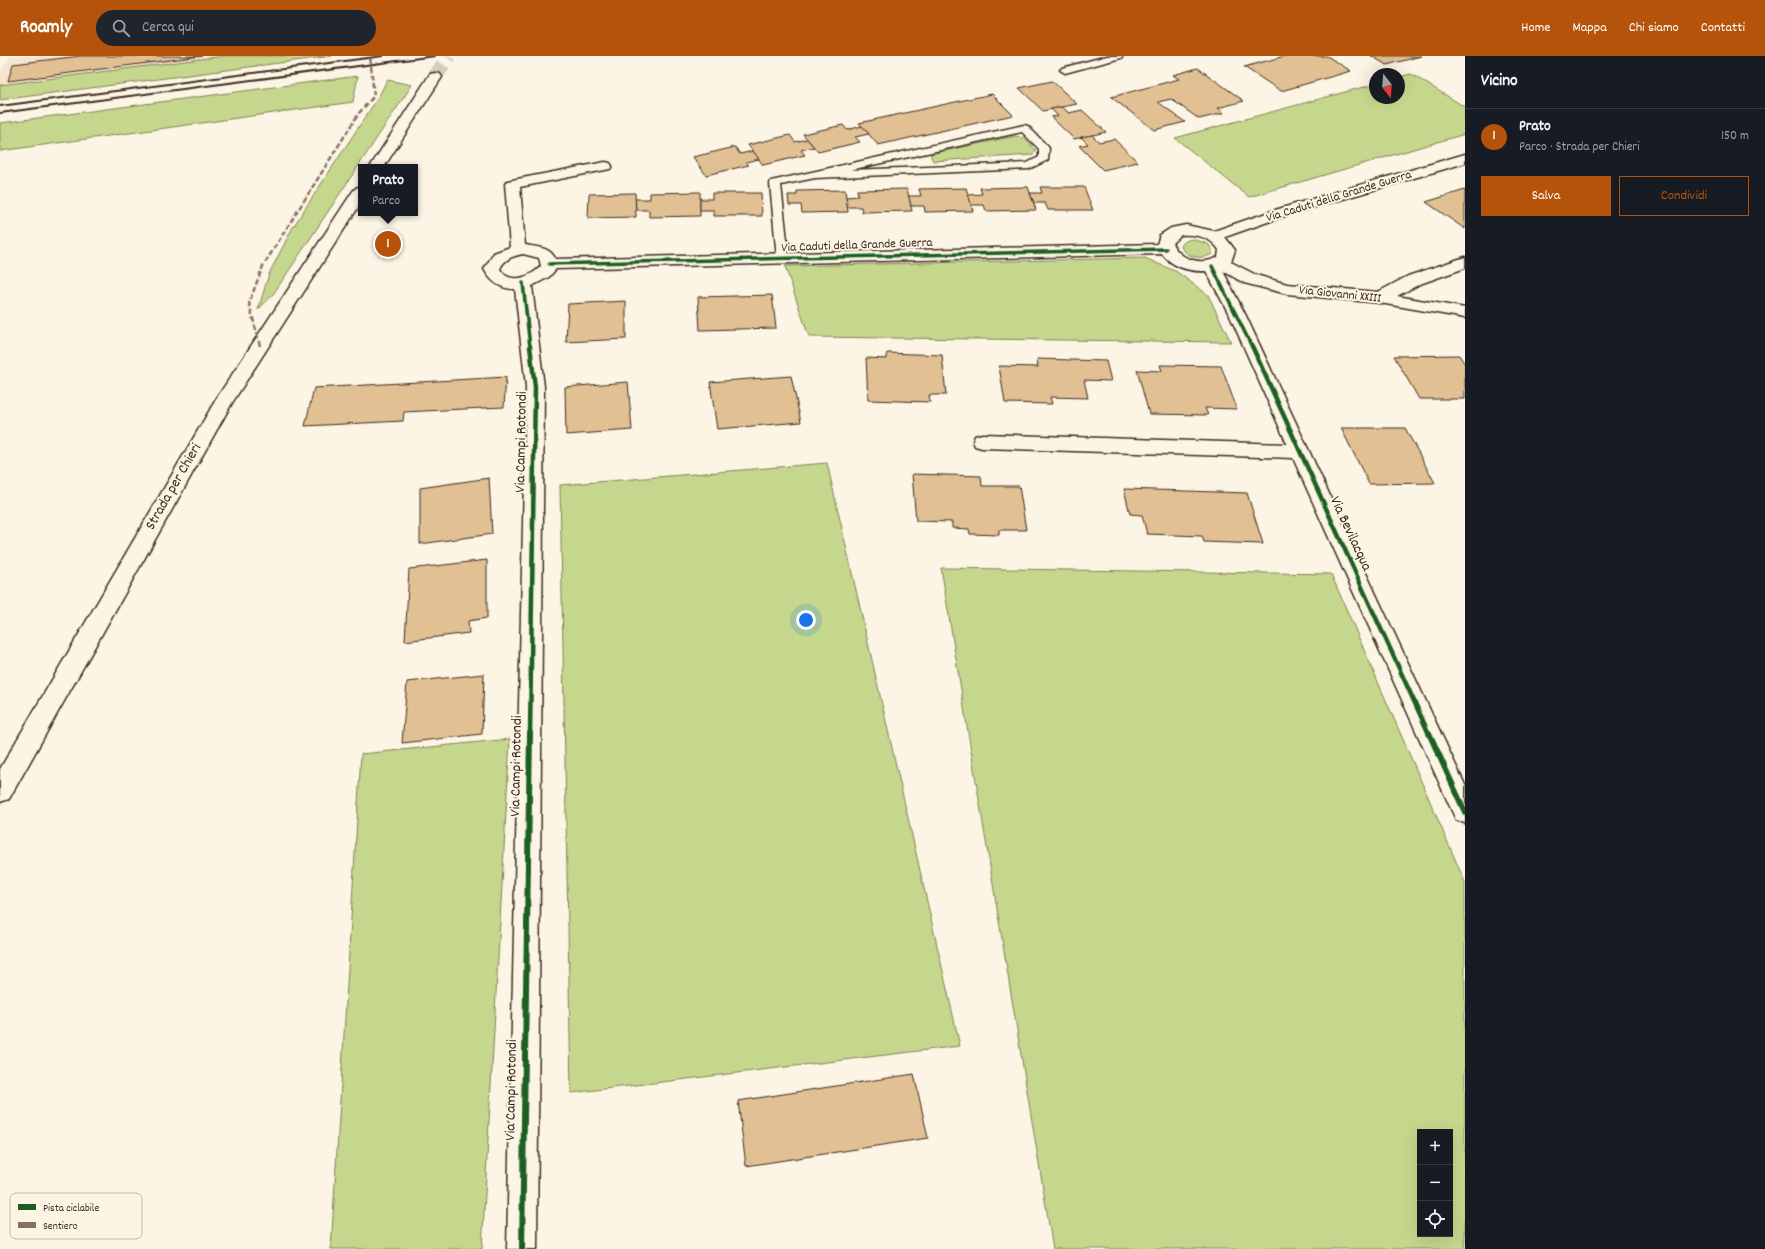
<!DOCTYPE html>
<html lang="it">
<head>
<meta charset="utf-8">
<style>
	body { margin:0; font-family:Dekko,sans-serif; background:#20242c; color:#f1f3f6 }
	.controls { position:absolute; right:12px; bottom:12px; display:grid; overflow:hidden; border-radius:0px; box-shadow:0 4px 16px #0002 }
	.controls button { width:36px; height:36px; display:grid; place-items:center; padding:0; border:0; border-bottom:1px solid #363941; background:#171b24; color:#f1f3f6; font:20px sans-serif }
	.compass { position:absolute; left:1369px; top:12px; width:36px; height:36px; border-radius:50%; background:#171b24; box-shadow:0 4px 16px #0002; rotate:163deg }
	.you { position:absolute; left:806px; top:564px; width:14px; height:14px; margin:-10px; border:3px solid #fff; border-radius:50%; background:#1a73e8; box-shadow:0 0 0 6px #1a73e833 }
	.badge { display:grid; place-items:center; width:26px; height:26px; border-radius:50%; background:#b45309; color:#fff; font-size:13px; font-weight:700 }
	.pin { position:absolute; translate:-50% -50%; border:2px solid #fff; box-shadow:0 1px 4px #0006 }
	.popup { position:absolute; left:358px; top:108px; width:60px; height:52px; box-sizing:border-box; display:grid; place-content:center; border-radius:0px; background:#171b24; filter:drop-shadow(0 1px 3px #0005); font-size:13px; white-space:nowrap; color:#9ea1a6 }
	.popup b { font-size:15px; color:#f1f3f6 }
	.popup::after { content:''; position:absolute; left:50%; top:100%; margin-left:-8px; border:8px solid transparent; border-top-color:#171b24 }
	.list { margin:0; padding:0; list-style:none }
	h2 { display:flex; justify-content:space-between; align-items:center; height:52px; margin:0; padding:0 16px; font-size:17px }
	h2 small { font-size:13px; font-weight:400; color:#9ea1a6 }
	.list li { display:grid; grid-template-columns:26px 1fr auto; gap:12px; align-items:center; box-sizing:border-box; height:56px; padding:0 16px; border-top:1px solid #363941 }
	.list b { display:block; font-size:15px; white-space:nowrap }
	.list p { margin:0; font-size:13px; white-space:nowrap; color:#9ea1a6 }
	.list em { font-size:13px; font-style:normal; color:#9ea1a6 }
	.actions { display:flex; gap:8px; padding:12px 16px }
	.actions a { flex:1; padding:9px 0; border:1px solid #b45309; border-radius:0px; text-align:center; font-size:14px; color:#b45309 }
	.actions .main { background:#b45309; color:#fff }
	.icon { flex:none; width:22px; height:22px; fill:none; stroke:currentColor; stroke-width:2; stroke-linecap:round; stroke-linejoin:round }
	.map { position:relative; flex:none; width:1465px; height:1193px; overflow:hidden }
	header { display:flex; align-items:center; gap:24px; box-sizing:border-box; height:56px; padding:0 20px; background:#b45309; color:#fff }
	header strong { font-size:19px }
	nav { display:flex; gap:22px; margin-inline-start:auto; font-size:14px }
	.search { width:280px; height:36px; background:#20242c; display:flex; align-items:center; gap:10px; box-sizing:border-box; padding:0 14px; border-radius:22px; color:#9ea1a6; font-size:15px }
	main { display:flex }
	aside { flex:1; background:#171b24 }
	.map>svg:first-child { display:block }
</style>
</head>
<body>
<header>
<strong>Roamly</strong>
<div class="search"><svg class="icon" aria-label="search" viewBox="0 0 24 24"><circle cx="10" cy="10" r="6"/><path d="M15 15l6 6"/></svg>Cerca qui</div>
<nav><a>Home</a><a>Mappa</a><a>Chi siamo</a><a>Contatti</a></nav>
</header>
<main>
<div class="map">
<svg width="1465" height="1193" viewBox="0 0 1465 1193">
	<rect width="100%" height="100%" fill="#fcf5e5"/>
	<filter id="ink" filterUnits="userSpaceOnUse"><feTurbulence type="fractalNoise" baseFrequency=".025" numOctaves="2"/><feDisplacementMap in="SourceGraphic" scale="8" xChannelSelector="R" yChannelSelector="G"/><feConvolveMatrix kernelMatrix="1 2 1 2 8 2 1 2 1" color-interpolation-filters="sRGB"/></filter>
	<g filter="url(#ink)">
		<path fill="#f4e5cc" d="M 11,0 L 224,0 L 0,29 L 0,15 Z"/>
		<g fill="#c5d78c" stroke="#808055" fill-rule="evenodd">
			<path d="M 224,0 L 332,0 L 0,44 L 0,29 Z"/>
			<path d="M 1411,18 L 1465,51 L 1465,78 L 1249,141 L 1175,82 L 1375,28 L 1375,42 L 1399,42 L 1399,21 Z"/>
			<path d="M 358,20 L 353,46 L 0,95 L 0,67 Z"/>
			<path d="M 387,24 L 412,29 L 274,237 L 258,254 L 269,218 L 293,171 L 379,40 Z"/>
			<path d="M 1015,80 L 1024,82 L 1036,94 L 1032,99 L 933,105 L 930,98 Z"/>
			<path d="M 1193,183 L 1208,188 L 1212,193 L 1212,198 C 1201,204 1188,202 1181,191 C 1183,185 1187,184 1193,183 Z"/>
			<path d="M 1145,202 L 1177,216 L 1208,239 L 1231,286 L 809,281 L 785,210 Z"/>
			<path d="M 827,407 L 960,990 L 571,1037 L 560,429 Z"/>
			<path d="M 941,512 L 1331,518 L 1465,826 L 1465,1193 L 1053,1193 ZM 1420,1076 L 1450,1076 L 1450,1178 L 1420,1178 Z"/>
			<path d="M 510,683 L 482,1193 L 331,1193 L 361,698 Z"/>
		</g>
		<g fill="#e1c093" stroke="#3b2a1e">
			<path d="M 81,0 L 202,0 L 8,25 L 13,8 Z"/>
			<path d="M 1285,0 L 1327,0 L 1351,15 L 1281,35 L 1244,11 Z"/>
			<path d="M 1371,0 L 1421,0 L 1387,9 Z"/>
			<path d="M 1198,12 L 1244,45 L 1218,52 L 1224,57 L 1199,63 L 1171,43 L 1158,46 L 1185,66 L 1154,74 L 1111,41 L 1179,23 L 1173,19 Z"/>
			<path d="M 1052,25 L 1077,48 L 1043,55 L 1019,32 Z"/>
			<path d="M 992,38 L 1013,59 L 878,89 L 859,67 Z"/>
			<path d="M 1062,51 L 1069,57 L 1082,54 L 1106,76 L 1074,83 L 1051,61 L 1058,60 L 1051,53 Z"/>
			<path d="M 843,69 L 847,74 L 862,70 L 869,78 L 855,81 L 860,86 L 818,96 L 803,78 Z"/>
			<path d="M 790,79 L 795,86 L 807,83 L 814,91 L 801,94 L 805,99 L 763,109 L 748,89 Z"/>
			<path d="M 1092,79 L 1099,86 L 1114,83 L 1138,106 L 1103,114 L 1079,90 L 1088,88 L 1081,81 Z"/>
			<path d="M 735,91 L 740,98 L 753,95 L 759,103 L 746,106 L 749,109 L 706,119 L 693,101 Z"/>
			<path d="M 1028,131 L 1036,154 L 986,155 L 984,149 L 971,149 L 968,139 L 982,138 L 980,132 Z"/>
			<path d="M 1040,131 L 1084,131 L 1093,154 L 1048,154 L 1045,147 L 1034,147 L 1030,137 L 1042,137 Z"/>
			<path d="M 966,132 L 973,155 L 925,156 L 924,150 L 911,150 L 908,140 L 921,140 L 919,133 Z"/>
			<path d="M 907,133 L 912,155 L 862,156 L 861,151 L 847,151 L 846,141 L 858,140 L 857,134 Z"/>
			<path d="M 845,134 L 848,156 L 802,157 L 801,149 L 789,149 L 788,139 L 797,139 L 797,135 Z"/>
			<path d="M 1465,134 L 1465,173 L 1426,146 Z"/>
			<path d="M 700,136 L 700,160 L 649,161 L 649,154 L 636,154 L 635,143 L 650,143 L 650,137 Z"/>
			<path d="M 635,137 L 636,161 L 588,162 L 589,138 Z"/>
			<path d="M 712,137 L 761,137 L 762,160 L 714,160 L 714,154 L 700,154 L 700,143 L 712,143 Z"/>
			<path d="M 772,239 L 776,272 L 700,274 L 698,241 Z"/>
			<path d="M 626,245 L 626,283 L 566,286 L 568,248 Z"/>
			<path d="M 887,297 L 942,299 L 946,339 L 929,339 L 930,346 L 868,344 L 866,302 L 887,303 Z"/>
			<path d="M 1459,299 L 1465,308 L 1465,343 L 1419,343 L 1394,300 Z"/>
			<path d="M 1037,303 L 1106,305 L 1111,325 L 1084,324 L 1088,342 L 1050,341 L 1052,348 L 1005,347 L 999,310 L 1038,311 Z"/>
			<path d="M 1160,309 L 1221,310 L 1237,353 L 1205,352 L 1208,359 L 1149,358 L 1137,314 L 1162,315 Z"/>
			<path d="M 791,320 L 801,366 L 717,373 L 710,326 Z"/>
			<path d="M 506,321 L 504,351 L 404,356 L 403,365 L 305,370 L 314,332 Z"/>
			<path d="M 628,326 L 632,374 L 566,379 L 565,331 Z"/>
			<path d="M 1341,372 L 1405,372 L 1435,427 L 1369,428 Z"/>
			<path d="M 912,418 L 981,420 L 982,430 L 1019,430 L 1026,474 L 999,474 L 999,479 L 970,478 L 969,473 L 952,472 L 952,466 L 916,465 Z"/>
			<path d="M 489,422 L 492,478 L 420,488 L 420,432 Z"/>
			<path d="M 1124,433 L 1247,437 L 1263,488 L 1204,486 L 1202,480 L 1147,478 L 1142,459 L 1130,458 Z"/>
			<path d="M 487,504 L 487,562 L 468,565 L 469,577 L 405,585 L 409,513 Z"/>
			<path d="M 484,618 L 482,678 L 402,687 L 407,626 Z"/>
			<path d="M 914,1018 L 928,1082 L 746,1110 L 738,1045 Z"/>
		</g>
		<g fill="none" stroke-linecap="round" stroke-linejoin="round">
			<path stroke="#d5ccbd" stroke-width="15" stroke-dasharray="15 8" stroke-linecap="butt" d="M 435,21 L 449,0"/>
			<defs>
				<g id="service">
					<path d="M 1107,0 L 1123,0 L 1121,2 L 1065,17 L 1060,14 L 1062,12 Z"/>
					<path d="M 1024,69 L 1028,70 L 1049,92 L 1048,104 L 1029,113 L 815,122 L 781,129 L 789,203 L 783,207 L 777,203 L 770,127 L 771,125 ZM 1022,76 L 1039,93 L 1039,101 L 1027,107 L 850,114 Z"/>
				</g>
				<path id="minor" d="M 1465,98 L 1465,107 L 1285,160 L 1225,181 L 1235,194 L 1231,206 L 1256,219 L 1287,228 L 1378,236 L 1408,220 L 1465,201 L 1465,212 L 1420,228 L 1397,240 L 1465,252 L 1465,262 L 1380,247 L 1287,238 L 1244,227 L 1223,215 L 1246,260 L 1465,729 L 1465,767 L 1456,764 L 1293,402 L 982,392 L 975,390 L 973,385 L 975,380 L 982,378 L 1287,388 L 1230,260 L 1206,215 C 1189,216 1173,211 1162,198 L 556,213 L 549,221 L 532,230 L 544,331 L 537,1193 L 507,1193 L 526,331 L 515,233 C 500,233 491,226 484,213 L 494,197 L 510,191 L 505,128 L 507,125 L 605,106 L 610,107 L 612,110 L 610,113 L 520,131 L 525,189 C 536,191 551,191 555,203 L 1157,188 L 1160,179 L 1171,172 L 1186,169 L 1214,175 L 1275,154 ZM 1181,179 C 1195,178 1211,181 1219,194 L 1218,201 C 1201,210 1180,204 1172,187 ZM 523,198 L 539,202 L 541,210 C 530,222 509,229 500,213 C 504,203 513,200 523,198 Z"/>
				<g id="secondary">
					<path d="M 435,17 L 440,18 L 442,21 L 384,111 L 370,111 L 430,18 Z"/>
					<path d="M 361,130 L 361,147 L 232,347 L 9,743 L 0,746 L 0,713 L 218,340 L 353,135 L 356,132 Z"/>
				</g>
			</defs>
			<use href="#service" stroke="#3b2a1e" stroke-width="3"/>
			<use href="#minor" stroke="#3b2a1e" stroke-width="3"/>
			<use href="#secondary" stroke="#3b2a1e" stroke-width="3"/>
			<use href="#service" fill="#fcf5e5" fill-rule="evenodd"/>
			<use href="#minor" fill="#fcf5e5" fill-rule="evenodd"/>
			<use href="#secondary" fill="#fcf5e5" fill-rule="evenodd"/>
			<g stroke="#3b2a1e" stroke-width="2">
				<path d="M 0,50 L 383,0"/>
				<path d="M 0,57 L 435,0"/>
			</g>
			<path stroke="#8d6e63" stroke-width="2.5" stroke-dasharray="5.5 2.5" stroke-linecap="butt" d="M 260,290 L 249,247 L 263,210 L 359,57 L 374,40 L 370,0"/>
			<defs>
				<g id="cycleway-far2">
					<path d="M 549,208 L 1166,193"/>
					<path d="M 1212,210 L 1252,291"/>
					<path d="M 523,227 L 530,291"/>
				</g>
				<g id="cycleway-far1">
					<path d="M 1252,290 L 1429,678"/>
					<path d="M 530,678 L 535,331 L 530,290"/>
				</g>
				<g id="cycleway">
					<path d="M 1429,677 L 1465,756"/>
					<path d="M 522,1193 L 530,677"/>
				</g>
			</defs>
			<use href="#cycleway-far2" stroke="#fcf5e5" stroke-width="5"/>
			<use href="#cycleway-far1" stroke="#fcf5e5" stroke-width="7"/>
			<use href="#cycleway" stroke="#fcf5e5" stroke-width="8"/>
			<use href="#cycleway-far2" stroke="#1b5e20" stroke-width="3.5"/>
			<use href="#cycleway-far1" stroke="#1b5e20" stroke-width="4.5"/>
			<use href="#cycleway" stroke="#1b5e20" stroke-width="6"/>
		</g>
	</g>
	<g text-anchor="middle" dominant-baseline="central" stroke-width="4" stroke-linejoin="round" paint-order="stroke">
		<g font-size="13" fill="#3b2a1e" stroke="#fcf5e5">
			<text transform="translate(1339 141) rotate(-17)">Via Caduti della Grande Guerra</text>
			<text transform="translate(857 190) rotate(-2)">Via Caduti della Grande Guerra</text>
			<text transform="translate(1340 239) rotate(6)">Via Giovanni XXIII</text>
		</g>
		<g font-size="15" fill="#3b2a1e" stroke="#fcf5e5">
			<text transform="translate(522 386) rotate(-89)">Via Campi Rotondi</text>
			<text transform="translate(174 431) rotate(-60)">Strada per Chieri</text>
			<text transform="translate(1350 478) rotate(65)">Via Bevilacqua</text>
			<text transform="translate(517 710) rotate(-89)">Via Campi Rotondi</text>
			<text transform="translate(512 1034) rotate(-89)">Via Campi Rotondi</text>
		</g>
	</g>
	<rect x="10" y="1137" width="132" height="46" rx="6" fill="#fcf5e5" stroke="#c2b8a9" stroke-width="1"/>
	<rect x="18" y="1148" width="18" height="6" fill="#1b5e20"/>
	<rect x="18" y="1166" width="18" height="6" fill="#8d6e63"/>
	<g font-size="11" fill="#3b2a1e">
		<text x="43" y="1155">Pista ciclabile</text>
		<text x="43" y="1173">Sentiero</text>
	</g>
</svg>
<div class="controls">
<button>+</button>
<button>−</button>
<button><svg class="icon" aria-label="locate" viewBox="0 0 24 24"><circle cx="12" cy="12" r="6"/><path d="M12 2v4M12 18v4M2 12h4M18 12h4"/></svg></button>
</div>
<svg class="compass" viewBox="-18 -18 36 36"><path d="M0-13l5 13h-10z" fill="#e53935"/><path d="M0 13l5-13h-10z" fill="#9ea1a6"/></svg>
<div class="you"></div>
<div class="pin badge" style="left:388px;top:188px">1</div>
<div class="popup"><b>Prato</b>Parco</div>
</div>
<aside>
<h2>Vicino<small></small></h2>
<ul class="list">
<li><span class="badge">1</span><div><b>Prato</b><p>Parco · Strada per Chieri</p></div><em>150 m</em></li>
</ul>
<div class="actions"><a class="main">Salva</a><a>Condividi</a></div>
</aside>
</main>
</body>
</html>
